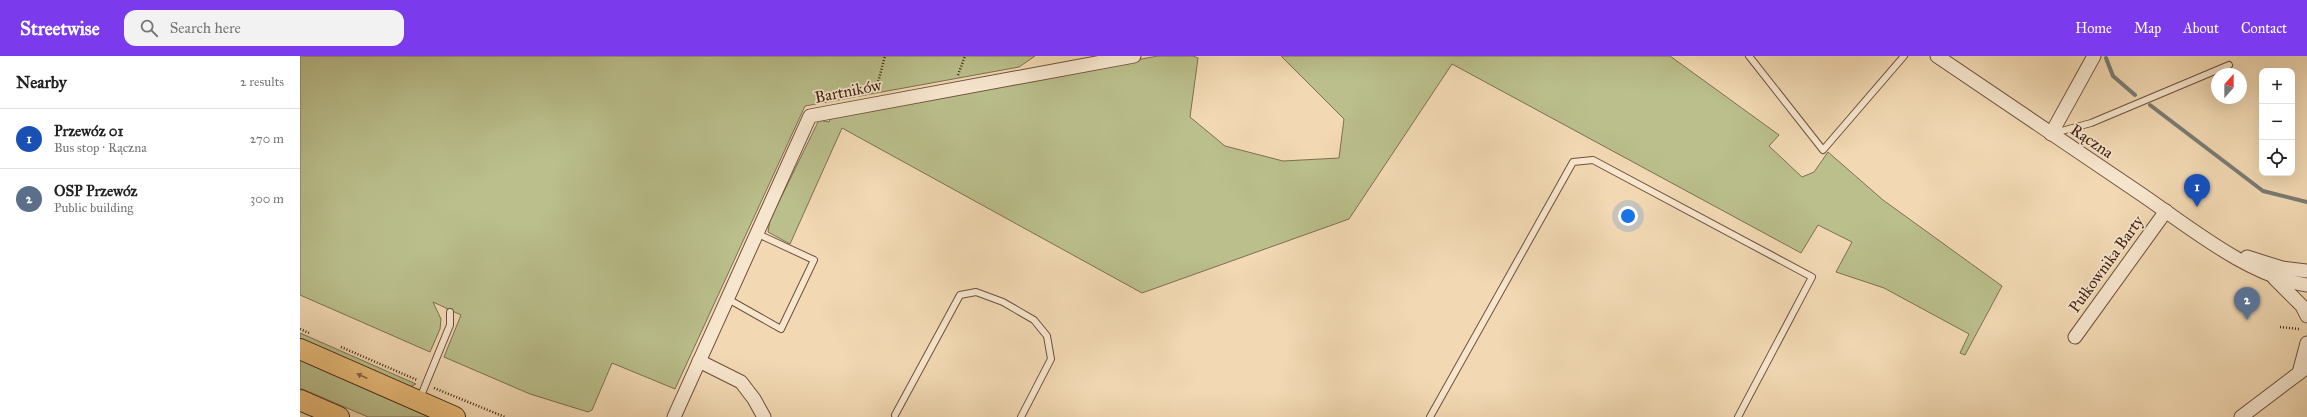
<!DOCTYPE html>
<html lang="en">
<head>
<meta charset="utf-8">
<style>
	body { margin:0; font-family:"IM FELL Great Primer",serif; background:#f2f2f2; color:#222 }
	.controls { position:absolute; right:12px; top:12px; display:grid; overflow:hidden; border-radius:8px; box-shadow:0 4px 16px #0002 }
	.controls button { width:36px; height:36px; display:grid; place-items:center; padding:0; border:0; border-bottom:1px solid #e0e0e0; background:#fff; color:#222; font:20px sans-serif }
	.compass { position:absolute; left:1911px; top:12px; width:36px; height:36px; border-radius:50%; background:#fff; box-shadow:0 4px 16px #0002; rotate:21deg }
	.you { position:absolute; left:1328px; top:160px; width:14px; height:14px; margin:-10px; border:3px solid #fff; border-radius:50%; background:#1a73e8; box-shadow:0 0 0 6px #1a73e833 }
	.badge { display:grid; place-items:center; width:26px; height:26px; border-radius:50%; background:#7c3aed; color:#fff; font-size:13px; font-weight:700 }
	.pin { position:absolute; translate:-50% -33px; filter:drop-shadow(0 1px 2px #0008) }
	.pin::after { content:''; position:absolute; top:21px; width:14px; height:12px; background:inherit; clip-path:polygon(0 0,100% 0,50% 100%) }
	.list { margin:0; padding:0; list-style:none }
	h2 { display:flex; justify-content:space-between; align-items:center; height:52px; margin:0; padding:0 16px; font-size:17px }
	h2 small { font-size:13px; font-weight:400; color:#767676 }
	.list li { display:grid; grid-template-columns:26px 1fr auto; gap:12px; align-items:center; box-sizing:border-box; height:60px; padding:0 16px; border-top:1px solid #e0e0e0 }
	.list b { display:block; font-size:15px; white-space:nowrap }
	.list p { margin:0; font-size:13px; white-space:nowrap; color:#767676 }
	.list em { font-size:13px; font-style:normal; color:#767676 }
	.icon { flex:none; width:22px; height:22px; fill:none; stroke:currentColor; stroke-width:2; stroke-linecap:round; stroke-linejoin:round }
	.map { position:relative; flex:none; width:2007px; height:361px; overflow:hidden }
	header { display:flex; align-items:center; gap:24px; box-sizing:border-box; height:56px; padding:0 20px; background:#7c3aed; color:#fff }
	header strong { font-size:19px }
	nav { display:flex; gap:22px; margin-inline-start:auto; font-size:14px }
	.search { width:280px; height:36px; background:#f2f2f2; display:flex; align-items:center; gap:10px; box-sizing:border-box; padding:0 14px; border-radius:12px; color:#767676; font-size:15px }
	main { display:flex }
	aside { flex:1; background:#fff }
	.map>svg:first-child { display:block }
</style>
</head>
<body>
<header>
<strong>Streetwise</strong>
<div class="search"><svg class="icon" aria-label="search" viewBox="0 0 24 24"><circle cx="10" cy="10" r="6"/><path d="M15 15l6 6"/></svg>Search here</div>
<nav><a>Home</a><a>Map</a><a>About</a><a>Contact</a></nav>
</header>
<main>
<aside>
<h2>Nearby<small>2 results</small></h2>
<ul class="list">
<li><span class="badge" style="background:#1a4fb4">1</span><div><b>Przewóz 01</b><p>Bus stop · Rączna</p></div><em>270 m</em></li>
<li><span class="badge" style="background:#5c6f8a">2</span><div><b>OSP Przewóz</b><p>Public building</p></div><em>300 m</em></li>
</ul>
</aside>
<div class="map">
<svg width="2007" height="361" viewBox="0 0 2007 361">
	<rect width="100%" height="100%" fill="#f2d9b3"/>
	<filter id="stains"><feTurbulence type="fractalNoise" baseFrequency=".005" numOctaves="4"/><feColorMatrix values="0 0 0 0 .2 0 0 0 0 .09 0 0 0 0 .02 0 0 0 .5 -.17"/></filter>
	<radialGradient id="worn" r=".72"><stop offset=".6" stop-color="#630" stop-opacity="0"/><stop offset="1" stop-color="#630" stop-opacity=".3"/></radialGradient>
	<g fill="#babf8c" stroke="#7e7050">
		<path d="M 0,0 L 735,0 L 719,11 L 505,50 L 375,333 L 312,307 L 292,354 L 288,356 L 230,338 L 144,301 L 161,259 L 133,246 L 141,263 L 140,273 L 130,296 L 0,239 Z"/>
		<path d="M 858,0 L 893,0 L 898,2 L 890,61 L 925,90 L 983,105 L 1039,102 L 1044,63 L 981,0 L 1370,0 L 1479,79 L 1469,90 L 1502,121 L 1514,116 L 1528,96 L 1583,144 L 1702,230 L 1665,299 L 1660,297 L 1669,278 L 1584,232 L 1536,216 L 1552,186 L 1518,169 L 1501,197 L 1152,8 L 1049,163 L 842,237 L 542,72 L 490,188 L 468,176 L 470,164 L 519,64 L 529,66 L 531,60 Z"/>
		<path d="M 0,277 L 116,328 L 110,331 L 0,285 Z"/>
		<path d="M 0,301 L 136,361 L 68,361 L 0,332 Z"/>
	</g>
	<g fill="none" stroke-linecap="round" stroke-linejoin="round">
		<g stroke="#7a7c75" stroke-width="4">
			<path d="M 1806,2 L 1813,20 L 1835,39"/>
			<path d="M 1850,49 L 1963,135 L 2007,146"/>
		</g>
		<defs>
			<g id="service">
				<path d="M 1449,0 L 1523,94 L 1604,0"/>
				<path d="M 1754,77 L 1791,67 L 1929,9"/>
				<path d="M 428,243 L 481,273 L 514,204 L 458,178"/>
				<path d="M 120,342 L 150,269 L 150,256"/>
				<path d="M 595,359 L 660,239 L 676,236 L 703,246 L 734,264 L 747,280 L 751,303 L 721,361"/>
				<path d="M 1130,361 L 1273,106 L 1293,104 L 1512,221 L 1438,361"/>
			</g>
			<g id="minor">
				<path d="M 1637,0 C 1704,46 1771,91 1838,136 C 1887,169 1949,221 2007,229"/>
				<path d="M 1751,78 L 1794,0"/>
				<path d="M 1947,201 L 1982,212 L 2007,215"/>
				<path d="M 1974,222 L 2002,250 L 2007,260"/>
				<path d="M 1775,281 L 1866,155"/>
				<path d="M 399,305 L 441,326 L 454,343 L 464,361"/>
				<path d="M 1999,317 L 2007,287"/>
				<path d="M 374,361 L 510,60 L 834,0"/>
				<path d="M 1941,361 L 2007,311"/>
			</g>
			<g id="primary">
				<path d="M 0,293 L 155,361"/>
				<path d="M 0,344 L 39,361"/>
			</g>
		</defs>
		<use href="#service" stroke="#6f503b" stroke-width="8"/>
		<use href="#minor" stroke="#6f503b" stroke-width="15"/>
		<use href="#primary" stroke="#432213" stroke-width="22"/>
		<g stroke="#432213" stroke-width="2.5" stroke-dasharray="1 2" stroke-linecap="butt">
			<path d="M 658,19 L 665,0"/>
			<path d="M 576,34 L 585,0"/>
			<path d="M 1980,271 L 1999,273"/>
			<path d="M 0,273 L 9,277"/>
			<path d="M 41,291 L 117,324"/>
			<path d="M 134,332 L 205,361"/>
		</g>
		<use href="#service" stroke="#f7e6ce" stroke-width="6"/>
		<use href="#minor" stroke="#f7e6ce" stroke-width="13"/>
		<use href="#primary" stroke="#e9bc7a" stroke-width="20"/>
	</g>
	<defs><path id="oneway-solid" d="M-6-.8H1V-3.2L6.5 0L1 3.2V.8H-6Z"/></defs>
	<use fill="#8e6741" href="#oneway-solid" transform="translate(62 320) rotate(-156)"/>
	<g text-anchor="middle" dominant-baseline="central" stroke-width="3.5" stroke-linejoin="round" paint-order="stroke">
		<g font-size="16" fill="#432213" stroke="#f7e6ce">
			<text transform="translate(548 35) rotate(-11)">Bartników</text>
			<text transform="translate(1792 85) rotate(34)">Rączna</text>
			<text transform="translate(1806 208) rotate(-54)">Pułkownika Barty</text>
		</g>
	</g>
	<rect width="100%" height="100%" filter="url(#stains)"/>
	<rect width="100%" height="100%" fill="url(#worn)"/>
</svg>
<div class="controls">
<button>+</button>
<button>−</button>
<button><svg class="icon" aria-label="locate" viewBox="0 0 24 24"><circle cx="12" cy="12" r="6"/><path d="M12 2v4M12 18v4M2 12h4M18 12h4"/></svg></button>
</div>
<svg class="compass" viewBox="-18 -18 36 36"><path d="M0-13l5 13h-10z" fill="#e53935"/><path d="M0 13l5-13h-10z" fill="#767676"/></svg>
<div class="you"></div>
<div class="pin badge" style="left:1897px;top:151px;background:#1a4fb4">1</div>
<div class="pin badge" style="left:1947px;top:264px;background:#5c6f8a">2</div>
</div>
</main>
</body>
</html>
